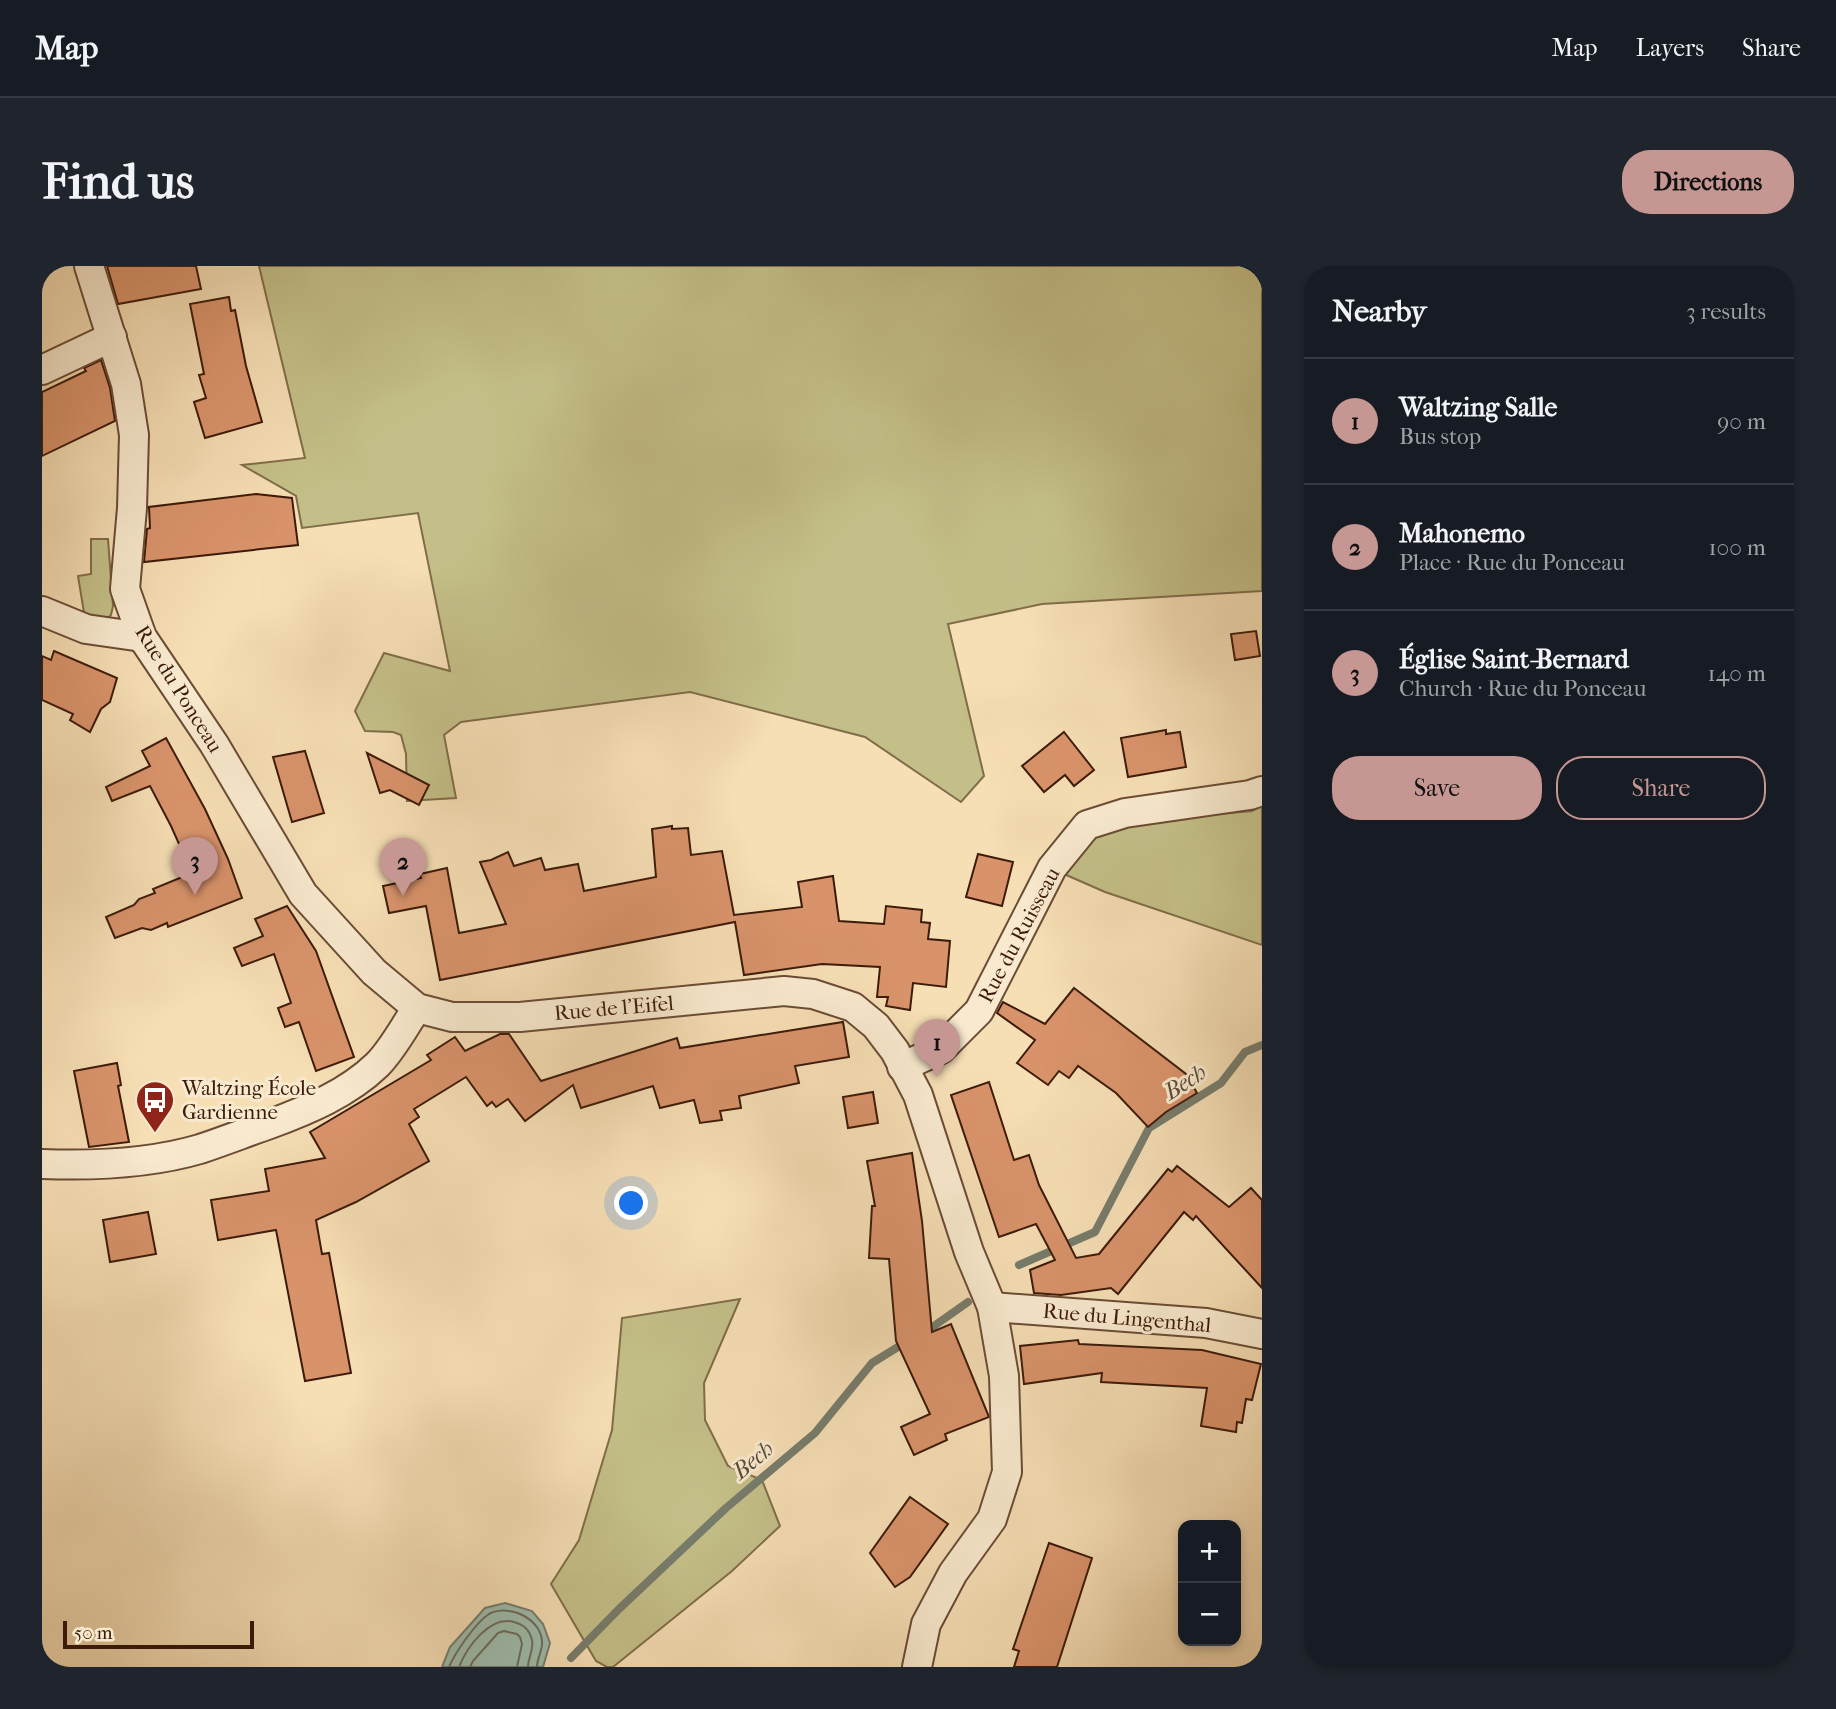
<!DOCTYPE html>
<html lang="en">
<head>
<meta charset="utf-8">
<style>
	body { margin:0; font-family:"IM FELL French Canon",serif; background:#20242c; color:#f1f3f6 }
	.controls { position:absolute; right:21px; bottom:21px; display:grid; overflow:hidden; border-radius:14px; box-shadow:0 4px 10px #0003 }
	.controls button { width:63px; height:63px; display:grid; place-items:center; padding:0; border:0; border-bottom:2px solid #363941; background:#171b24; color:#f1f3f6; font:35px sans-serif }
	.scale { position:absolute; left:21px; bottom:18px; width:191px; box-sizing:border-box; padding-left:7px; border:4px solid #3d1b0a; border-top:0; font-size:19px; line-height:24px; white-space:nowrap; color:#3d1b0a; -webkit-text-stroke:5px #f9eacf; paint-order:stroke }
	.you { position:absolute; left:590px; top:938px; width:24px; height:24px; margin:-18px; border:5px solid #fff; border-radius:50%; background:#1a73e8; box-shadow:0 0 0 10px #1a73e833 }
	.badge { display:grid; place-items:center; width:46px; height:46px; border-radius:50%; background:#c59692; color:#111; font-size:23px; font-weight:700 }
	.pin { position:absolute; translate:-50% -58px; filter:drop-shadow(0 2px 4px #0008) }
	.pin::after { content:''; position:absolute; top:37px; width:24px; height:21px; background:inherit; clip-path:polygon(0 0,100% 0,50% 100%) }
	.list { margin:0; padding:0; list-style:none }
	h2 { display:flex; justify-content:space-between; align-items:center; height:91px; margin:0; padding:0 28px; font-size:30px }
	h2 small { font-size:23px; font-weight:400; color:#9ea1a6 }
	.list li { display:grid; grid-template-columns:46px 1fr auto; gap:21px; align-items:center; box-sizing:border-box; height:126px; padding:0 28px; border-top:2px solid #363941 }
	.list b { display:block; font-size:26px; white-space:nowrap }
	.list p { margin:0; font-size:23px; white-space:nowrap; color:#9ea1a6 }
	.list em { font-size:23px; font-style:normal; color:#9ea1a6 }
	.actions { display:flex; gap:14px; padding:21px 28px }
	.actions a { flex:1; padding:16px 0; border:2px solid #c59692; border-radius:28px; text-align:center; font-size:24px; color:#c59692 }
	.actions .main { background:#c59692; color:#111 }
	.map { position:relative; flex:none; width:1220px; height:1401px; overflow:hidden; border-radius:28px }
	header { display:flex; align-items:center; gap:42px; box-sizing:border-box; height:98px; padding:0 35px; background:#171b24; border-bottom:2px solid #363941 }
	header strong { font-size:33px }
	nav { display:flex; gap:38px; margin-inline-start:auto; font-size:24px }
	.intro { display:flex; align-items:center; justify-content:space-between; box-sizing:border-box; height:168px; padding:0 42px }
	h1 { margin:0; font-size:49px }
	.button { padding:18px 32px; border-radius:28px; background:#c59692; color:#111; font-size:24px; font-weight:700 }
	main { display:flex; gap:42px; padding:0 42px }
	aside { flex:1; background:#171b24; border-radius:28px; box-shadow:0 4px 10px #0003 }
	.map>svg:first-child { display:block }
</style>
</head>
<body>
<header>
<strong>Map</strong>
<nav><a>Map</a><a>Layers</a><a>Share</a></nav>
</header>
<div class="intro"><h1>Find us</h1><a class="button">Directions</a></div>
<main>
<div class="map">
<svg width="1220" height="1401" viewBox="0 0 1220 1401">
	<rect width="100%" height="100%" fill="#f6deb5"/>
	<filter id="stains"><feTurbulence type="fractalNoise" baseFrequency=".00286" numOctaves="4"/><feColorMatrix values="0 0 0 0 .2 0 0 0 0 .09 0 0 0 0 .02 0 0 0 .5 -.17"/></filter>
	<radialGradient id="worn" r=".72"><stop offset=".6" stop-color="#630" stop-opacity="0"/><stop offset="1" stop-color="#630" stop-opacity=".3"/></radialGradient>
	<g fill="#c4bf88" stroke="#806d49" stroke-width="2">
		<path d="M 217,0 L 1220,0 L 1220,325 L 1000,338 L 906,358 L 942,510 L 919,536 L 823,471 L 648,426 L 419,456 L 402,469 L 414,532 L 365,535 L 364,488 L 359,469 L 351,466 L 323,465 L 313,445 L 342,387 L 408,405 L 376,247 L 260,262 L 254,230 L 200,199 L 263,192 Z"/>
		<path d="M 49,273 L 66,273 L 71,340 L 69,349 L 62,356 L 43,353 L 36,310 L 49,308 Z"/>
		<path d="M 1220,539 L 1220,679 L 1063,626 L 1022,608 L 1049,573 L 1086,556 L 1210,545 Z"/>
		<path d="M 698,1033 L 662,1117 L 663,1154 L 686,1200 L 720,1214 L 738,1260 L 690,1305 L 571,1401 L 565,1401 L 554,1395 L 509,1318 L 537,1274 L 570,1164 L 580,1052 Z"/>
	</g>
	<path fill="#9dbcad" stroke="#777c6c" stroke-width="2" d="M 463,1337 L 490,1345 L 501,1358 L 508,1377 L 501,1401 L 400,1401 L 408,1381 L 443,1342 Z"/>
	<g fill="none" stroke-linecap="round" stroke-linejoin="round">
		<g stroke="#6d6c5c" stroke-width="2">
			<path d="M 407,1401 C 413,1387 434,1356 447,1348 C 468,1337 502,1354 500,1379 C 499,1387 495,1394 495,1401"/>
			<path d="M 417,1401 C 425,1381 448,1349 472,1356 C 482,1359 487,1363 490,1374 C 492,1383 486,1392 486,1401"/>
			<path d="M 428,1401 L 431,1395 L 456,1367 L 462,1365 L 475,1368 L 478,1371 L 480,1378 L 475,1401"/>
		</g>
		<g stroke="#777c6c" stroke-width="8">
			<path d="M 977,999 L 1053,966 L 1107,862 L 1179,817 L 1203,786 L 1220,779"/>
			<path d="M 880,1065 L 892,1060 L 926,1036"/>
			<path d="M 529,1392 L 577,1343 L 684,1242 L 773,1167 L 830,1097 L 864,1076"/>
		</g>
	</g>
	<g fill="#d9936b" stroke="#3d1b0a" stroke-width="2">
		<path d="M 65,0 L 154,0 L 159,23 L 76,38 Z"/>
		<path d="M 187,31 L 189,45 L 193,44 L 204,100 L 220,156 L 163,172 L 152,136 L 164,132 L 157,109 L 162,108 L 148,38 Z"/>
		<path d="M 59,94 L 68,122 L 73,155 L 0,190 L 0,126 L 44,105 L 42,102 Z"/>
		<path d="M 214,228 L 250,232 L 256,279 L 102,296 L 105,263 L 108,262 L 107,241 Z"/>
		<path d="M 1214,365 L 1218,390 L 1193,394 L 1189,368 Z"/>
		<path d="M 12,385 L 75,412 L 68,436 L 59,443 L 48,466 L 28,454 L 31,448 L 0,434 L 0,390 L 9,394 Z"/>
		<path d="M 1124,464 L 1124,468 L 1138,466 L 1144,501 L 1086,511 L 1079,472 Z"/>
		<path d="M 1022,466 L 1052,504 L 1032,520 L 1023,509 L 1002,526 L 980,500 Z"/>
		<path d="M 124,472 L 163,543 L 186,593 L 200,632 L 126,661 L 125,657 L 109,664 L 100,662 L 73,672 L 64,651 L 92,639 L 97,633 L 113,627 L 111,623 L 150,607 L 129,560 L 108,520 L 70,535 L 64,521 L 108,500 L 100,485 Z"/>
		<path d="M 263,485 L 282,547 L 250,556 L 231,491 Z"/>
		<path d="M 325,487 L 387,519 L 377,539 L 348,524 L 338,527 Z"/>
		<path d="M 630,560 L 630,563 L 646,562 L 649,589 L 680,585 L 692,649 L 760,641 L 756,616 L 791,610 L 797,655 L 842,658 L 844,640 L 880,644 L 879,656 L 888,657 L 886,673 L 908,675 L 904,721 L 871,717 L 868,744 L 844,740 L 846,731 L 835,731 L 838,701 L 780,698 L 702,709 L 693,656 L 398,714 L 384,640 L 347,647 L 341,620 L 379,612 L 378,608 L 405,602 L 417,667 L 464,658 L 438,596 L 449,594 L 466,586 L 472,600 L 499,592 L 503,604 L 536,598 L 542,625 L 614,611 L 610,563 Z"/>
		<path d="M 936,588 L 971,596 L 960,640 L 924,631 Z"/>
		<path d="M 245,640 L 274,685 L 312,791 L 274,805 L 257,756 L 243,761 L 236,742 L 249,737 L 232,688 L 200,700 L 192,682 L 221,670 L 213,653 Z"/>
		<path d="M 1032,722 L 1144,808 L 1155,827 L 1124,846 L 1106,861 L 1074,827 L 1036,800 L 1027,812 L 1017,805 L 1006,819 L 975,797 L 993,774 L 955,747 L 961,736 L 1003,758 Z"/>
		<path d="M 801,756 L 807,791 L 753,800 L 757,817 L 697,830 L 699,842 L 678,845 L 680,854 L 658,857 L 652,834 L 618,842 L 611,820 L 539,842 L 531,819 L 483,855 L 466,833 L 454,841 L 450,836 L 445,840 L 424,811 L 372,843 L 377,851 L 367,858 L 387,895 L 314,936 L 274,954 L 280,988 L 287,987 L 309,1107 L 263,1115 L 234,964 L 176,974 L 169,934 L 227,925 L 223,903 L 283,892 L 268,866 L 389,794 L 385,789 L 413,771 L 423,785 L 458,768 L 467,768 L 499,815 L 635,772 L 638,782 Z"/>
		<path d="M 75,797 L 79,819 L 76,820 L 87,876 L 47,881 L 32,805 Z"/>
		<path d="M 947,816 L 972,894 L 987,889 L 997,919 L 1034,992 L 1057,988 L 1126,903 L 1130,906 L 1135,900 L 1187,941 L 1209,922 L 1220,934 L 1220,1022 L 1154,950 L 1151,954 L 1142,946 L 1076,1028 L 1069,1022 L 1019,1029 L 992,1027 L 988,1004 L 1013,994 L 994,958 L 957,971 L 909,829 Z"/>
		<path d="M 831,826 L 836,857 L 806,862 L 801,831 Z"/>
		<path d="M 870,887 L 880,955 L 890,1066 L 909,1058 L 947,1151 L 903,1168 L 905,1174 L 872,1189 L 859,1161 L 888,1148 L 854,1075 L 847,993 L 827,992 L 830,940 L 833,940 L 825,895 Z"/>
		<path d="M 106,946 L 114,988 L 68,996 L 61,954 Z"/>
		<path d="M 1036,1074 L 1037,1078 L 1160,1084 L 1219,1098 L 1210,1134 L 1204,1133 L 1200,1157 L 1195,1156 L 1194,1166 L 1159,1160 L 1165,1122 L 1059,1116 L 1060,1107 L 982,1118 L 978,1080 Z"/>
		<path d="M 868,1231 L 906,1258 L 868,1311 L 853,1321 L 828,1287 Z"/>
		<path d="M 1007,1277 L 1050,1292 L 1015,1401 L 972,1401 L 977,1385 L 971,1383 Z"/>
	</g>
	<g fill="none" stroke-linecap="round" stroke-linejoin="round">
		<defs>
			<g id="minor">
				<path d="M 47,0 L 84,118 L 92,169 L 90,242 L 83,323 L 100,371 L 172,478 L 261,628 L 332,706 L 375,742 L 410,751 L 478,751 L 742,725 L 771,728 L 811,741 L 834,760 L 853,785 L 876,829 L 927,986 L 950,1041 L 962,1110 L 965,1206 L 950,1253 L 911,1307 L 884,1358 L 875,1401"/>
				<path d="M 0,104 L 70,71"/>
				<path d="M 0,345 L 44,363 L 100,371"/>
				<path d="M 860,801 L 899,783 L 937,745 L 1010,602 L 1045,559 L 1083,547 L 1208,529 L 1220,525"/>
				<path d="M 0,898 C 53,900 107,898 158,883 C 182,875 205,866 228,858 C 266,844 306,827 335,799 C 351,783 362,761 375,742"/>
				<path d="M 950,1041 L 1164,1057 L 1220,1068"/>
			</g>
		</defs>
		<use href="#minor" stroke="#6b4c35" stroke-width="32"/>
		<use href="#minor" stroke="#f9eacf" stroke-width="28"/>
	</g>
	<defs>
		<symbol id="bus-pin" viewBox="-11 -11 22 30"><path d="M0 17L-7.5 6A9.5 9.5 0 1 1 7.5 6Z" fill="#8f2418" stroke="#f9eacf"/><path d="M-5-6H5V4H4V6H2V4H-2V6H-4V4H-5ZM-3.5-4V0h7V-4ZM-3.5 1.2v1.5H-2V1.2ZM2 1.2v1.5H3.5V1.2Z" fill="#fff"/></symbol>
	</defs>
	<g fill-rule="evenodd">
		<use href="#bus-pin" x="91" y="812" width="44" height="60"/>
	</g>
	<g text-anchor="middle" dominant-baseline="central" stroke-width="6" stroke-linejoin="round" paint-order="stroke">
		<g font-size="21" fill="#3d1b0a" stroke="#f9eacf">
			<text transform="translate(137 423) rotate(58)">Rue du Ponceau</text>
			<text transform="translate(977 669) rotate(-62)">Rue du Ruisseau</text>
			<text transform="translate(572 742) rotate(-5)">Rue de l'Eifel</text>
			<text transform="translate(1085 1052) rotate(5)">Rue du Lingenthal</text>
		</g>
		<g font-size="21" fill="#3d1b0a" stroke="#f9eacf" text-anchor="start">
			<text x="140" y="822">Waltzing École<tspan x="140" dy="24">Gardienne</tspan></text>
		</g>
		<g font-size="23" font-style="italic" fill="#5a4b3b" stroke="#f9eacf">
			<text transform="translate(1143 816) rotate(-33)">Bech</text>
			<text transform="translate(711 1194) rotate(-40)">Bech</text>
		</g>
	</g>
	<rect width="100%" height="100%" filter="url(#stains)"/>
	<rect width="100%" height="100%" fill="url(#worn)"/>
</svg>
<div class="controls">
<button>+</button>
<button>−</button>
</div>
<div class="scale">50 m</div>
<div class="you"></div>
<div class="pin badge" style="left:895px;top:811px">1</div>
<div class="pin badge" style="left:361px;top:630px">2</div>
<div class="pin badge" style="left:153px;top:629px">3</div>
</div>
<aside>
<h2>Nearby<small>3 results</small></h2>
<ul class="list">
<li><span class="badge">1</span><div><b>Waltzing Salle</b><p>Bus stop</p></div><em>90 m</em></li>
<li><span class="badge">2</span><div><b>Mahonemo</b><p>Place · Rue du Ponceau</p></div><em>100 m</em></li>
<li><span class="badge">3</span><div><b>Église Saint-Bernard</b><p>Church · Rue du Ponceau</p></div><em>140 m</em></li>
</ul>
<div class="actions"><a class="main">Save</a><a>Share</a></div>
</aside>
</main>
</body>
</html>
